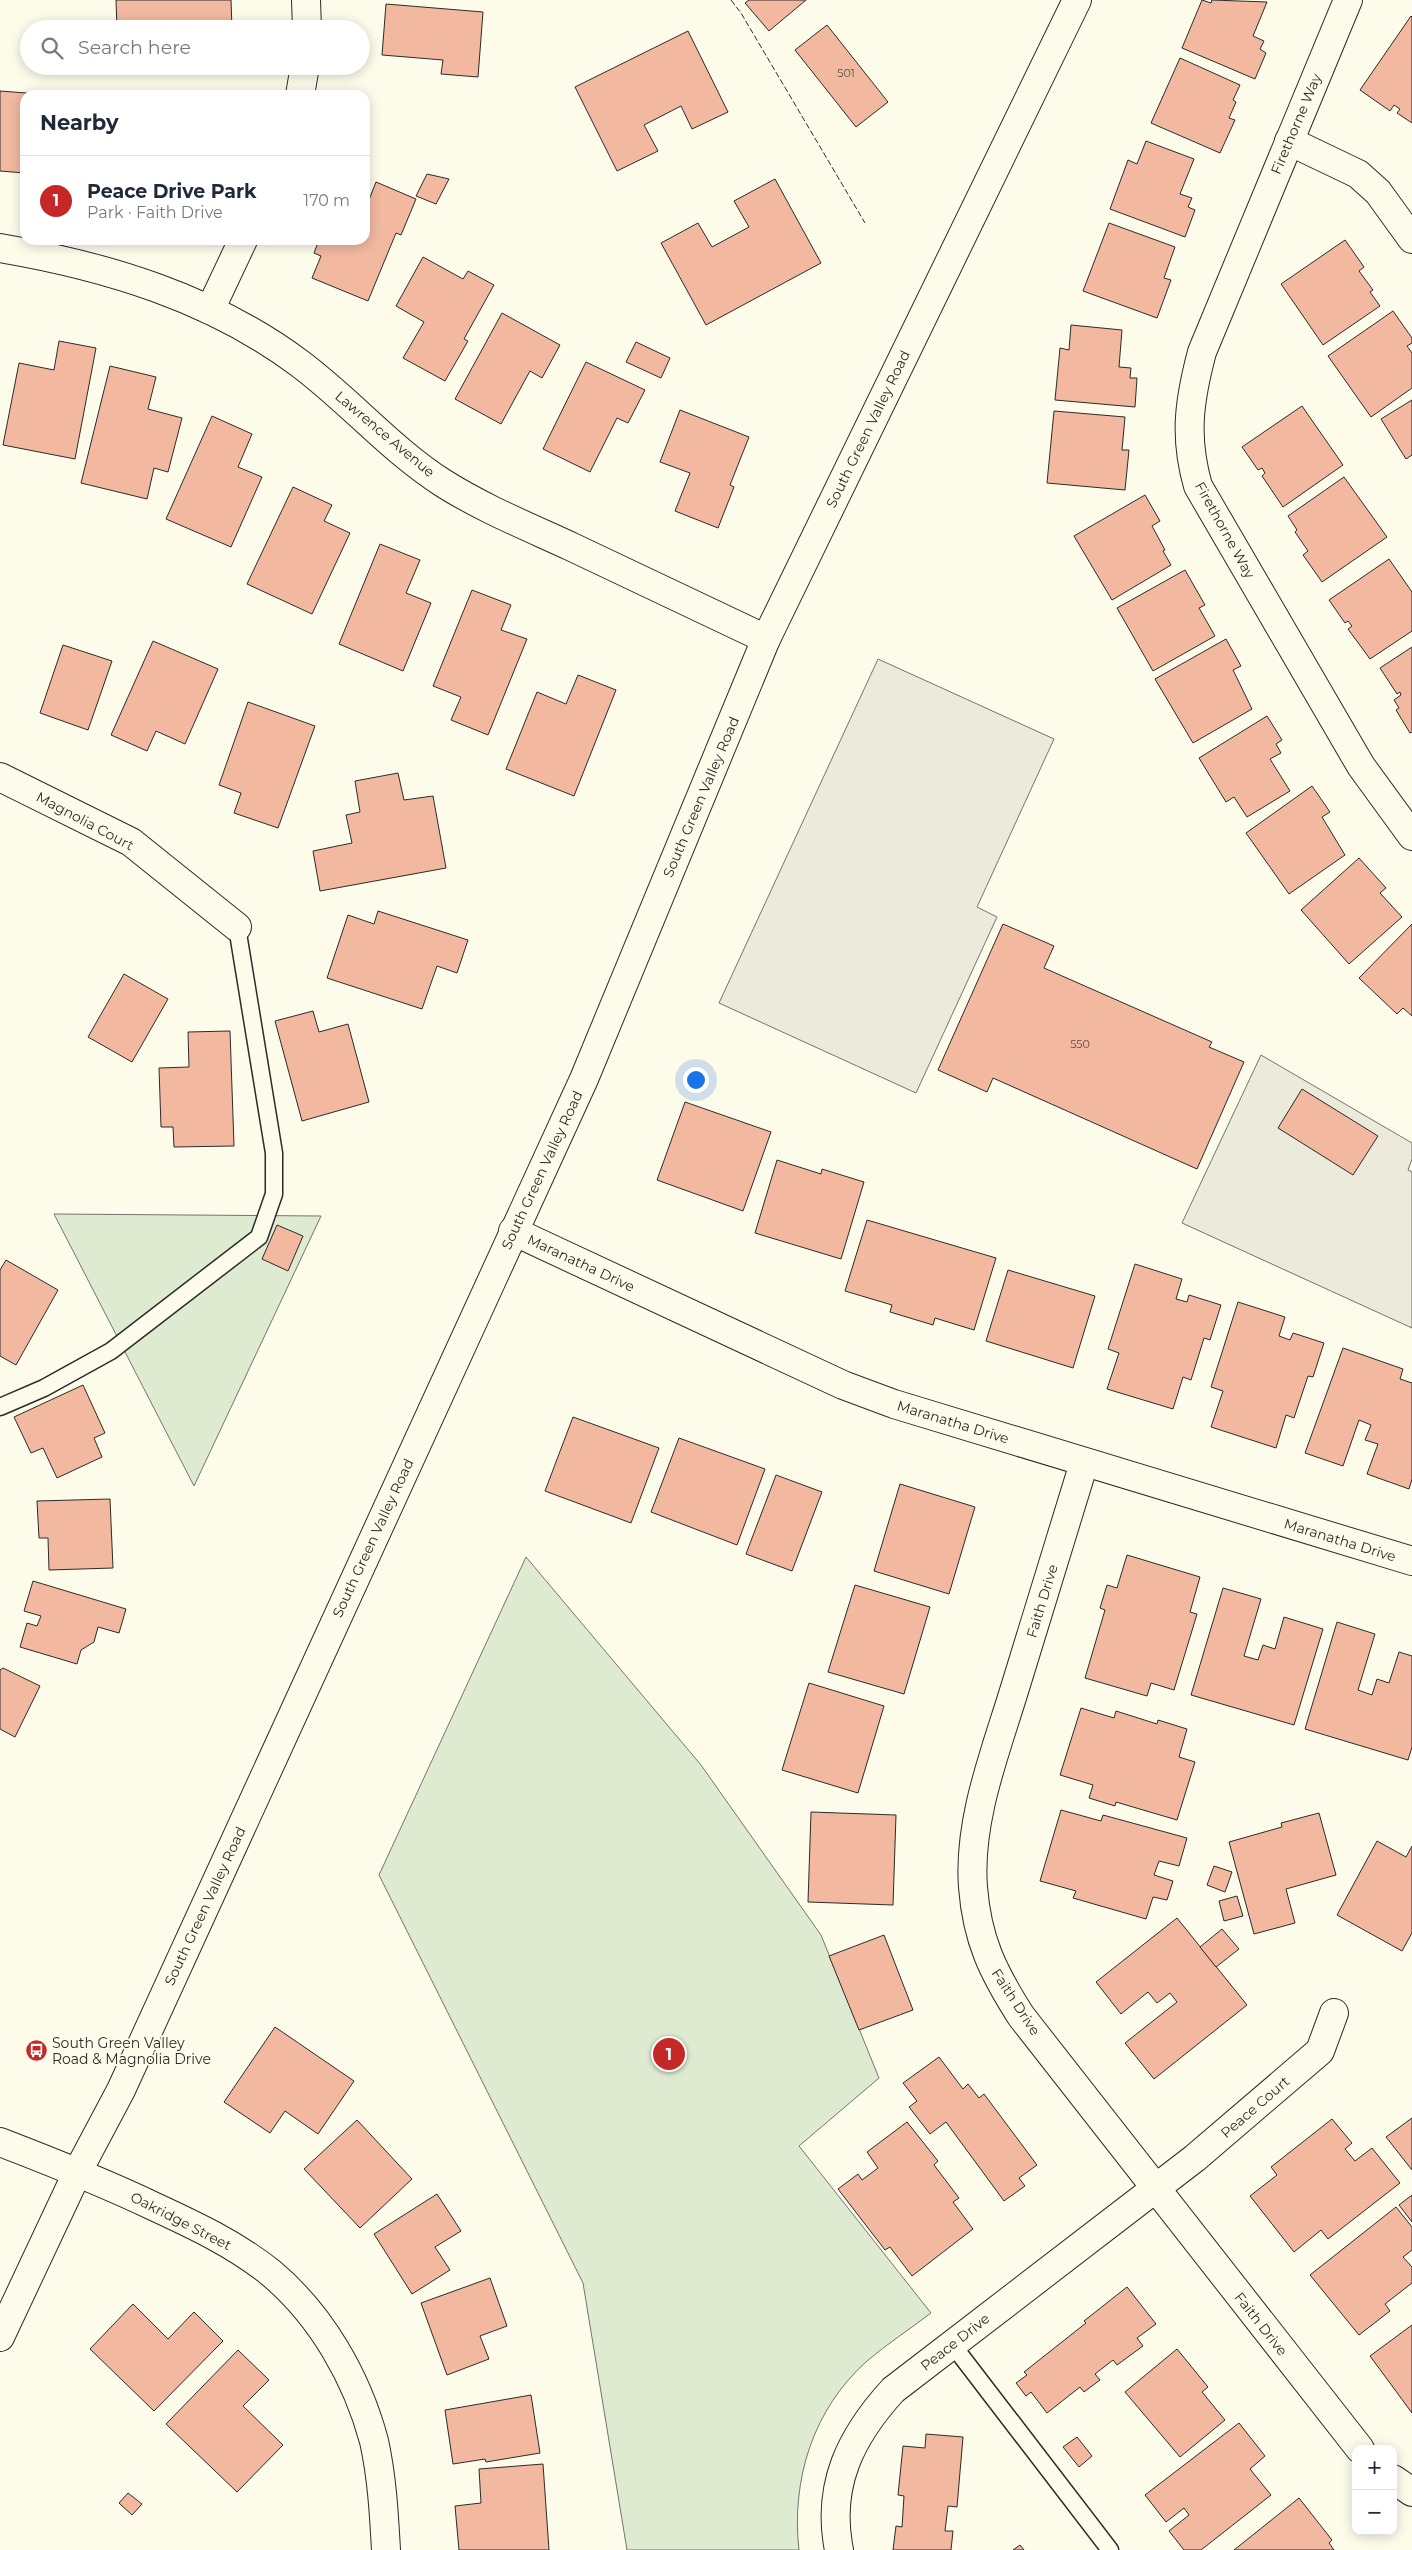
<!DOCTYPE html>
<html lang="en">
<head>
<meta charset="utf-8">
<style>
	body { margin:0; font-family:Montserrat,sans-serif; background:#f2f2f3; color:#1f2937 }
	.controls { position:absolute; right:15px; bottom:15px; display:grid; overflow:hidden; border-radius:10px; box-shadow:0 2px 12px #0003 }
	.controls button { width:45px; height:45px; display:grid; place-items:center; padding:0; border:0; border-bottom:1px solid #e0e1e3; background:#fff; color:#1f2937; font:25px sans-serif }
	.you { position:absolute; left:695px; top:1079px; width:18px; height:18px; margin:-12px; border:4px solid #fff; border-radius:50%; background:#1a73e8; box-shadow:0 0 0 8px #1a73e833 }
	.badge { display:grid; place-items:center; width:32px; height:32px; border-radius:50%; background:#c62828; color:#fff; font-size:16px; font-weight:700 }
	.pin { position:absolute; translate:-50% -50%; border:2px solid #fff; box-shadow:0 1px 5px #0006 }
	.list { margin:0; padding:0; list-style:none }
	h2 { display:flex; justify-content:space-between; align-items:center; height:65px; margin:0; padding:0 20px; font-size:21px }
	h2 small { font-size:16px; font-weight:400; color:#747a83 }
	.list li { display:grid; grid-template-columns:32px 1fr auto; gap:15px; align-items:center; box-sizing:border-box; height:90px; padding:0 20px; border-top:1px solid #e0e1e3 }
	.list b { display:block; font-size:19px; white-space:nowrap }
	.list p { margin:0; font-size:16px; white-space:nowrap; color:#747a83 }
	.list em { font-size:16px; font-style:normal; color:#747a83 }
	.icon { flex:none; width:28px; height:28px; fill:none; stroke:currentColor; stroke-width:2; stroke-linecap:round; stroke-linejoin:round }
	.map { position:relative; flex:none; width:1412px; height:2550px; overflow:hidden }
	.search { position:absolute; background:#fff; box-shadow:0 2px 12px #0003; left:20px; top:20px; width:350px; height:55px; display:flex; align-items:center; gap:12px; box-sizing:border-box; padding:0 18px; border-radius:28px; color:#747a83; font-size:19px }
	.panel { position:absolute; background:#fff; box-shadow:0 2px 12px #0003; left:20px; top:90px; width:350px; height:155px; border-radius:15px }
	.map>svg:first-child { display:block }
</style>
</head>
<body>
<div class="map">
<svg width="1412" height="2550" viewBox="0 0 1412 2550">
	<rect width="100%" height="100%" fill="#fdfbea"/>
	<g fill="#deebd1" stroke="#74746e">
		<path d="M 54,1214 L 321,1216 L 194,1486 Z"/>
		<path d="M 526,1557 L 701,1765 L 821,1935 L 879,2078 L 799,2146 L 931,2313 C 910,2329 887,2344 867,2361 C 813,2409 791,2480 799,2550 L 627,2550 L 583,2283 L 379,1875 Z"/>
	</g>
	<g fill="#eceadb" stroke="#74746e">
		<path d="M 878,659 L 1054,739 L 977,907 L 997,917 L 916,1093 L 719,1003 Z"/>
		<path d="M 1261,1055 L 1412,1143 L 1412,1159 L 1408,1170 L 1412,1172 L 1412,1328 L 1182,1223 Z"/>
	</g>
	<g fill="#f2b8a0" stroke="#2b2b2b">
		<path d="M 116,0 L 231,0 L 232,29 L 117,29 Z"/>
		<path d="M 749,0 L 806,0 L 769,31 L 745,3 Z"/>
		<path d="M 1202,0 L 1211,3 L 1212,0 L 1267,2 L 1253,36 L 1264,41 L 1260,49 L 1266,53 L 1255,79 L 1182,48 Z"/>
		<path d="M 386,4 L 483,12 L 478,77 L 441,74 L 443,60 L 382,55 Z"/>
		<path d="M 1411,16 L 1412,17 L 1412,123 L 1397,113 L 1400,109 L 1394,105 L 1390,111 L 1360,90 Z"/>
		<path d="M 827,25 L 888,102 L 856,127 L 795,50 Z"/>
		<path d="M 688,31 L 728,112 L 692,129 L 681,106 L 644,125 L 658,151 L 617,171 L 575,87 Z"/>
		<path d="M 1180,58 L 1240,85 L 1233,100 L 1236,102 L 1229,118 L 1235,120 L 1220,153 L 1151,123 Z"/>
		<path d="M 0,91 L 53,95 L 25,95 L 25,173 L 0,171 Z"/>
		<path d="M 1146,141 L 1194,159 L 1180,194 L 1192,198 L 1188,207 L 1195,210 L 1185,237 L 1110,209 L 1128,160 L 1137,164 Z"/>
		<path d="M 427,174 L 449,179 L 436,204 L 416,196 Z"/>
		<path d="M 775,179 L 821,263 L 706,325 L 661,243 L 698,223 L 712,247 L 749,227 L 734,201 Z"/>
		<path d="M 376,182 L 416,199 L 401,235 L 396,233 L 368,301 L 312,278 L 321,256 L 314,253 L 319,240 L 365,240 L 365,210 Z"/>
		<path d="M 1109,223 L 1175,247 L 1164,278 L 1171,280 L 1157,318 L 1083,291 Z"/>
		<path d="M 1345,240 L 1364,267 L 1359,271 L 1373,290 L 1370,292 L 1380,306 L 1323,345 L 1281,284 Z"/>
		<path d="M 423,257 L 463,279 L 468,271 L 494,285 L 464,339 L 468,341 L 445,381 L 403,358 L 424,322 L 396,306 Z"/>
		<path d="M 1393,311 L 1412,338 L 1412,343 L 1407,346 L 1412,353 L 1412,388 L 1371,417 L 1328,356 Z"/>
		<path d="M 502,313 L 560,345 L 542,378 L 530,371 L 501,424 L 455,399 Z"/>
		<path d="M 1071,325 L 1122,330 L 1119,367 L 1131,368 L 1130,378 L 1137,378 L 1135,407 L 1055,400 L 1060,348 L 1069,350 Z"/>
		<path d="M 59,341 L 96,348 L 75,459 L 3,445 L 19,363 L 54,370 Z"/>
		<path d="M 636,342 L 670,358 L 661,378 L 626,362 Z"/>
		<path d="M 586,362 L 645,390 L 628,423 L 617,418 L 590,472 L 543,449 Z"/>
		<path d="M 110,366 L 156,377 L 148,409 L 182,418 L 168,472 L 154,468 L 147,499 L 81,483 Z"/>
		<path d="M 1412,400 L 1412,455 L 1406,459 L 1381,419 Z"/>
		<path d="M 1302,406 L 1343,465 L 1283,507 L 1262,476 L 1265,473 L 1262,468 L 1258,470 L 1242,447 Z"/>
		<path d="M 680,410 L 749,437 L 730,485 L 734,487 L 718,528 L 675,511 L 690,473 L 660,462 Z"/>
		<path d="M 1054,411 L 1125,417 L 1122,450 L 1129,450 L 1125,490 L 1047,483 Z"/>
		<path d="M 212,416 L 252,434 L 238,467 L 262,477 L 231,547 L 166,519 Z"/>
		<path d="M 1344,477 L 1387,537 L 1322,582 L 1303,555 L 1308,551 L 1295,532 L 1297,530 L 1288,516 Z"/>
		<path d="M 293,487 L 332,505 L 324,521 L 350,533 L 312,614 L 247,584 Z"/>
		<path d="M 1145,495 L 1160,521 L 1152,526 L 1165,550 L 1163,551 L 1171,565 L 1112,600 L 1074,536 Z"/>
		<path d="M 380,544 L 420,560 L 406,593 L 431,603 L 403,671 L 339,644 Z"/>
		<path d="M 1389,559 L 1412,592 L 1412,631 L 1370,659 L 1348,629 L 1352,626 L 1348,621 L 1345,623 L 1329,600 Z"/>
		<path d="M 1185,570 L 1205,605 L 1199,608 L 1215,636 L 1153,671 L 1117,608 Z"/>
		<path d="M 472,590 L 511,605 L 501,630 L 527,639 L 488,735 L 451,720 L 461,697 L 433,686 Z"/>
		<path d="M 1226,639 L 1241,666 L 1233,670 L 1252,709 L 1193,743 L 1155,679 Z"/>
		<path d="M 153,641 L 218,669 L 185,744 L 156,731 L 147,751 L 111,735 Z"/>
		<path d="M 63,645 L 112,661 L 88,730 L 40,713 Z"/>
		<path d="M 1412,647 L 1412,732 L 1410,733 L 1396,710 L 1399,708 L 1394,700 L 1401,695 L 1400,692 L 1397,694 L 1380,668 Z"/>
		<path d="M 578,675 L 616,690 L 574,796 L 506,769 L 537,692 L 566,704 Z"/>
		<path d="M 248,702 L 315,726 L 278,828 L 234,813 L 241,793 L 219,785 Z"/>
		<path d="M 1267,716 L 1282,740 L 1276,744 L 1281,753 L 1270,759 L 1290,791 L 1247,817 L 1234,797 L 1226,802 L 1199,758 Z"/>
		<path d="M 398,773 L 404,800 L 433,796 L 446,868 L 320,891 L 313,851 L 352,843 L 346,815 L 360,812 L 355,781 Z"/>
		<path d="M 1312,786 L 1330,812 L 1322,817 L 1345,855 L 1289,894 L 1246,833 Z"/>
		<path d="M 1359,858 L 1386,888 L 1380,893 L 1402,917 L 1349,964 L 1301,910 Z"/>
		<path d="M 378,911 L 468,940 L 457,973 L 437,966 L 422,1009 L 327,978 L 348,915 L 374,924 Z"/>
		<path d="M 1003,924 L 1054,946 L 1044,968 L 1212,1042 L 1209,1047 L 1244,1062 L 1197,1169 L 993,1078 L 987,1092 L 938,1070 Z"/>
		<path d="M 1412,924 L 1412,1016 L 1403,1008 L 1397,1014 L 1359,978 Z"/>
		<path d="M 124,974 L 168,999 L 132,1062 L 88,1037 Z"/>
		<path d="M 313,1011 L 319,1032 L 348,1024 L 369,1102 L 302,1121 L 275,1021 Z"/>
		<path d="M 230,1031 L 234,1146 L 174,1147 L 173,1127 L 161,1127 L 159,1068 L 189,1067 L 188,1032 Z"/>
		<path d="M 1302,1089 L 1378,1136 L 1353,1175 L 1278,1128 Z"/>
		<path d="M 685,1102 L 771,1132 L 743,1211 L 657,1180 Z"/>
		<path d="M 777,1160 L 821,1174 L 822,1169 L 864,1182 L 841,1259 L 755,1233 Z"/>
		<path d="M 867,1220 L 996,1258 L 974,1330 L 935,1318 L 933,1325 L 890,1312 L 892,1305 L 845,1291 Z"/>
		<path d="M 277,1225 L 303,1236 L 288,1271 L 262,1259 Z"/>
		<path d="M 6,1260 L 58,1290 L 16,1365 L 0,1356 L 0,1270 Z"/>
		<path d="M 1135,1264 L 1182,1279 L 1176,1299 L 1187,1302 L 1189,1295 L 1221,1305 L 1210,1340 L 1204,1338 L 1191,1380 L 1183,1377 L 1173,1409 L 1107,1389 L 1119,1353 L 1108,1349 Z"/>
		<path d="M 1008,1270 L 1095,1296 L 1073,1368 L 986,1341 Z"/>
		<path d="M 1238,1302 L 1285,1317 L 1279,1336 L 1290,1340 L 1293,1333 L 1324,1343 L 1313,1377 L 1308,1376 L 1294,1418 L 1286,1415 L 1276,1448 L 1211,1427 L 1223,1391 L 1211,1387 Z"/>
		<path d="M 1343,1348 L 1403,1369 L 1400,1379 L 1412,1383 L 1412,1479 L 1409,1489 L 1367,1474 L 1378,1444 L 1365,1440 L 1371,1425 L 1359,1420 L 1343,1466 L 1305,1453 Z"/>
		<path d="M 83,1385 L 105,1433 L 94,1438 L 102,1457 L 57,1478 L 43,1448 L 31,1453 L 14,1417 Z"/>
		<path d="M 573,1417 L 659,1448 L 631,1523 L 545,1491 Z"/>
		<path d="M 679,1438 L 765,1469 L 737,1545 L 651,1512 Z"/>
		<path d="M 776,1475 L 822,1492 L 792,1571 L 746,1554 Z"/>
		<path d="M 900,1484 L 975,1507 L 949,1594 L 874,1571 Z"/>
		<path d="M 110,1499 L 113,1568 L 49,1570 L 48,1538 L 39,1538 L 37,1501 Z"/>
		<path d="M 1127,1555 L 1200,1577 L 1190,1612 L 1197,1614 L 1174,1690 L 1151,1683 L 1147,1696 L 1085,1678 L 1105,1610 L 1100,1608 L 1107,1585 L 1117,1588 Z"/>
		<path d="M 33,1581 L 126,1609 L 119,1633 L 98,1627 L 94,1642 L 81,1650 L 77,1664 L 20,1647 L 27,1623 L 37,1626 L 41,1616 L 24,1611 Z"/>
		<path d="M 855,1585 L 930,1607 L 904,1694 L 828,1672 Z"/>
		<path d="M 1223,1588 L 1261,1599 L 1244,1656 L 1258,1660 L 1263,1645 L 1275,1649 L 1284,1617 L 1323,1629 L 1294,1725 L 1191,1695 Z"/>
		<path d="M 1337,1622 L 1375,1634 L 1358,1690 L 1372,1695 L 1377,1679 L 1389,1683 L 1399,1652 L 1412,1656 L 1412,1747 L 1408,1760 L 1305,1729 Z"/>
		<path d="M 3,1668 L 40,1686 L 15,1737 L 0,1729 L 0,1670 Z"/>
		<path d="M 809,1683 L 884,1706 L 858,1793 L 782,1770 Z"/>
		<path d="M 1081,1708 L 1114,1718 L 1116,1711 L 1157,1724 L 1158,1720 L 1187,1729 L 1179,1757 L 1195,1762 L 1177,1820 L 1116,1802 L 1115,1806 L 1089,1798 L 1093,1785 L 1060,1775 Z"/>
		<path d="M 1061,1810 L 1101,1821 L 1103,1815 L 1187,1838 L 1179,1866 L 1159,1861 L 1154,1875 L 1173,1881 L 1167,1900 L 1153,1897 L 1146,1919 L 1073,1898 L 1076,1891 L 1040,1881 Z"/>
		<path d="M 811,1812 L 896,1815 L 893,1905 L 808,1902 Z"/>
		<path d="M 1319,1813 L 1336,1875 L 1286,1889 L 1295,1923 L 1254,1934 L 1229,1842 L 1282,1827 L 1281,1823 Z"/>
		<path d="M 1377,1841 L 1406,1857 L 1412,1846 L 1412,1933 L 1402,1951 L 1337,1915 Z"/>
		<path d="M 1214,1866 L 1232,1872 L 1225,1892 L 1207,1885 Z"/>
		<path d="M 1237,1896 L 1243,1916 L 1224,1921 L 1219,1901 Z"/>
		<path d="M 1177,1918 L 1247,2005 L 1154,2079 L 1125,2043 L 1177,2002 L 1170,1993 L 1157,2003 L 1148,1992 L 1121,2014 L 1096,1982 Z"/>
		<path d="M 1222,1929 L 1239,1949 L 1216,1967 L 1200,1947 Z"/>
		<path d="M 884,1935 L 913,2010 L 859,2030 L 829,1956 Z"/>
		<path d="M 275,2027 L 354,2081 L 318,2134 L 285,2111 L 270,2133 L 224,2102 Z"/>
		<path d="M 939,2057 L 963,2089 L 968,2084 L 979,2098 L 984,2094 L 1037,2165 L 1019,2178 L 1025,2186 L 1004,2201 L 946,2122 L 930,2134 L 909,2107 L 917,2101 L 903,2083 Z"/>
		<path d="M 1412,2118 L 1412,2170 L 1386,2137 Z"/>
		<path d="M 1332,2119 L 1352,2143 L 1345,2149 L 1355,2161 L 1372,2148 L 1400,2183 L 1328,2239 L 1321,2230 L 1294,2252 L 1250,2196 L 1277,2175 L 1271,2167 Z"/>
		<path d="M 357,2120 L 412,2179 L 360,2228 L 304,2169 Z"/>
		<path d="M 907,2122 L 938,2161 L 934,2165 L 959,2198 L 953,2202 L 973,2229 L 912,2276 L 890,2247 L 885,2250 L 838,2189 L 858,2174 L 862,2180 L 878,2168 L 867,2152 Z"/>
		<path d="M 437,2194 L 461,2231 L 435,2247 L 450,2270 L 412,2294 L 374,2234 Z"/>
		<path d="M 1412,2195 L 1412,2222 L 1399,2205 Z"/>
		<path d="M 1396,2207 L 1412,2227 L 1412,2250 L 1403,2257 L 1412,2267 L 1412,2283 L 1385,2304 L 1390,2311 L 1359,2335 L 1310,2275 Z"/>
		<path d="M 490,2278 L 507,2326 L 480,2336 L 489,2359 L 447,2375 L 421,2303 Z"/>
		<path d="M 1127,2287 L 1156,2324 L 1137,2338 L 1143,2346 L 1117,2365 L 1113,2360 L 1095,2374 L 1100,2380 L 1084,2392 L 1080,2387 L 1047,2413 L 1031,2392 L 1026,2396 L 1016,2383 L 1027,2375 L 1024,2372 L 1086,2323 L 1084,2321 Z"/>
		<path d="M 133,2304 L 168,2339 L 194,2312 L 223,2341 L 154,2411 L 90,2349 Z"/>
		<path d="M 1412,2325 L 1412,2413 L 1370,2356 Z"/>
		<path d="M 1177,2349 L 1208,2387 L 1202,2392 L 1225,2420 L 1180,2457 L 1125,2392 Z"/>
		<path d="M 238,2350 L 269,2380 L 243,2406 L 283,2445 L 237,2492 L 166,2424 Z"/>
		<path d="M 531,2395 L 540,2453 L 486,2462 L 485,2459 L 453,2464 L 445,2410 Z"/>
		<path d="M 1239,2423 L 1265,2456 L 1250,2469 L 1271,2495 L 1201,2550 L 1184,2550 L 1169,2531 L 1189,2515 L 1184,2508 L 1166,2522 L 1145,2495 Z"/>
		<path d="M 926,2434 L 963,2437 L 957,2507 L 948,2506 L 945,2531 L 953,2531 L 951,2550 L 893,2550 L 896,2526 L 902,2527 L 904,2496 L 898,2495 L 903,2446 L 925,2448 Z"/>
		<path d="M 1077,2437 L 1092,2456 L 1079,2467 L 1063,2447 Z"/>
		<path d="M 543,2464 L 549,2550 L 459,2550 L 455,2506 L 481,2503 L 479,2469 Z"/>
		<path d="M 128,2493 L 142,2504 L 132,2515 L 119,2503 Z"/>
		<path d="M 1299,2498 L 1332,2540 L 1329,2543 L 1334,2550 L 1234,2550 Z"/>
		<path d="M 1020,2545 L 1024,2550 L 1013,2550 Z"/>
	</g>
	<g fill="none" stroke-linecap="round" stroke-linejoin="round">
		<defs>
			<g id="lane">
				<path d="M 0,1407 L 44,1388 L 111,1351 L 259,1237 L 274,1194 L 274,1153 L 237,927"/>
				<path d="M 952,2344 L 1110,2550"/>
			</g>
			<g id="street">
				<path d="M 306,0 L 307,29"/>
				<path d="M 1348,0 L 1202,352 C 1189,401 1184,437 1198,486 L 1361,766 L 1412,836"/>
				<path d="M 300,95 L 305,66"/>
				<path d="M 1289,141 L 1358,174 L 1378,192 L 1412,239"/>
				<path d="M 0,248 C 106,266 212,298 299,363 C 349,400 390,449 443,483 C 484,509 529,527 572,547 C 637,578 702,608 766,639"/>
				<path d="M 210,310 L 243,240"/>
				<path d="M 0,777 L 131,842 L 237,927"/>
				<path d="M 513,1231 L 843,1385 L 894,1404 L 1412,1561"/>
				<path d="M 1084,1463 C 1061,1539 1038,1615 1014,1691 C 995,1753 968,1821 973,1887 C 977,1940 993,1972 1021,2016 L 1360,2449"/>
				<path d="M 0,2142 C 52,2162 103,2182 153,2206 C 194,2225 235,2244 271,2273 C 322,2316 357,2378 374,2441 C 382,2477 384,2514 386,2550"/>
				<path d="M 1393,2479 L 1412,2492"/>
				<path d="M 839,2550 C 826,2485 851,2436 893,2390 L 1195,2158 L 1320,2051 L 1334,2013"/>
			</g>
			<path id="secondary" d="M 0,2337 L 78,2171 L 121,2090 L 584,1079 L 766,639 L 1077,0"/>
		</defs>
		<use href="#lane" stroke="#2b2b2b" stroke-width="19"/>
		<use href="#street" stroke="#2b2b2b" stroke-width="30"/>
		<use href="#secondary" stroke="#2b2b2b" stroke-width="30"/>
		<use href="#lane" stroke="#fdfbea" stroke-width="16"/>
		<use href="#street" stroke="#fdfbea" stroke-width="28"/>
		<use href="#secondary" stroke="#fdfbea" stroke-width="28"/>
		<path stroke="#2b2b2b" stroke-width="1" stroke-dasharray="6 2.5" stroke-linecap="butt" d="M 731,0 L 741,13 L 865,223"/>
	</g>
	<defs>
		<symbol id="bus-disc" viewBox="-11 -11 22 22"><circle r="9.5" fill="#c62828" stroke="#fdfbea"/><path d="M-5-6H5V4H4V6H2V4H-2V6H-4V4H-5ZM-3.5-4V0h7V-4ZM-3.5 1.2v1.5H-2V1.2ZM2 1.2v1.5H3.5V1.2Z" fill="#fff"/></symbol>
	</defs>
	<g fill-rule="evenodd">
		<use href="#bus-disc" x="24" y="2038" width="25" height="25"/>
	</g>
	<g text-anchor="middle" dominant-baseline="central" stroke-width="4" stroke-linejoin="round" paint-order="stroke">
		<g font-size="11" fill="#5d4e48">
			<text x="846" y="73">501</text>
			<text x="1080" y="1044">550</text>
		</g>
		<g font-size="14" fill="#2b2b2b" stroke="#fdfbea">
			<text transform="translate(1296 124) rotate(-67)">Firethorne Way</text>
			<text transform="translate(868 429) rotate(-64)">South Green Valley Road</text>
			<text transform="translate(385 434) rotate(40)">Lawrence Avenue</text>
			<text transform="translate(1225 530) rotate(61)">Firethorne Way</text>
			<text transform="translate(701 797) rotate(-67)">South Green Valley Road</text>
			<text transform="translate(85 821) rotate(28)">Magnolia Court</text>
			<text transform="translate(542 1170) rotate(-65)">South Green Valley Road</text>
			<text transform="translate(581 1263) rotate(25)">Maranatha Drive</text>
			<text transform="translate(953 1422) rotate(17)">Maranatha Drive</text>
			<text transform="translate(373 1538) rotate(-65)">South Green Valley Road</text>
			<text transform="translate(1340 1540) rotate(17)">Maranatha Drive</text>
			<text transform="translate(1042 1601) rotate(-73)">Faith Drive</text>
			<text transform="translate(205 1906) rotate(-65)">South Green Valley Road</text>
			<text transform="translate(1016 2002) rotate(57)">Faith Drive</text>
			<text transform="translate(1255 2107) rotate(-41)">Peace Court</text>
			<text transform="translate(181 2221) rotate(27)">Oakridge Street</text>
			<text transform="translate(1261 2324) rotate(52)">Faith Drive</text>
			<text transform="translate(955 2342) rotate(-38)">Peace Drive</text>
		</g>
		<g font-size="14" fill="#2b2b2b" stroke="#fdfbea" text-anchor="start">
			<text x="52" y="2043">South Green Valley<tspan x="52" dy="16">Road &amp; Magnolia Drive</tspan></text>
		</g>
	</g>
</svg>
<div class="controls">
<button>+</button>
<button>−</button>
</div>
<div class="you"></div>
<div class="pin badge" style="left:669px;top:2054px">1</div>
<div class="search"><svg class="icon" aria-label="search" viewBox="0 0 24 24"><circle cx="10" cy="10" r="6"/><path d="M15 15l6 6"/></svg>Search here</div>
<section class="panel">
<h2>Nearby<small></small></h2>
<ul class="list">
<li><span class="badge">1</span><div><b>Peace Drive Park</b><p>Park · Faith Drive</p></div><em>170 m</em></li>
</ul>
</section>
</div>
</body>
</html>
